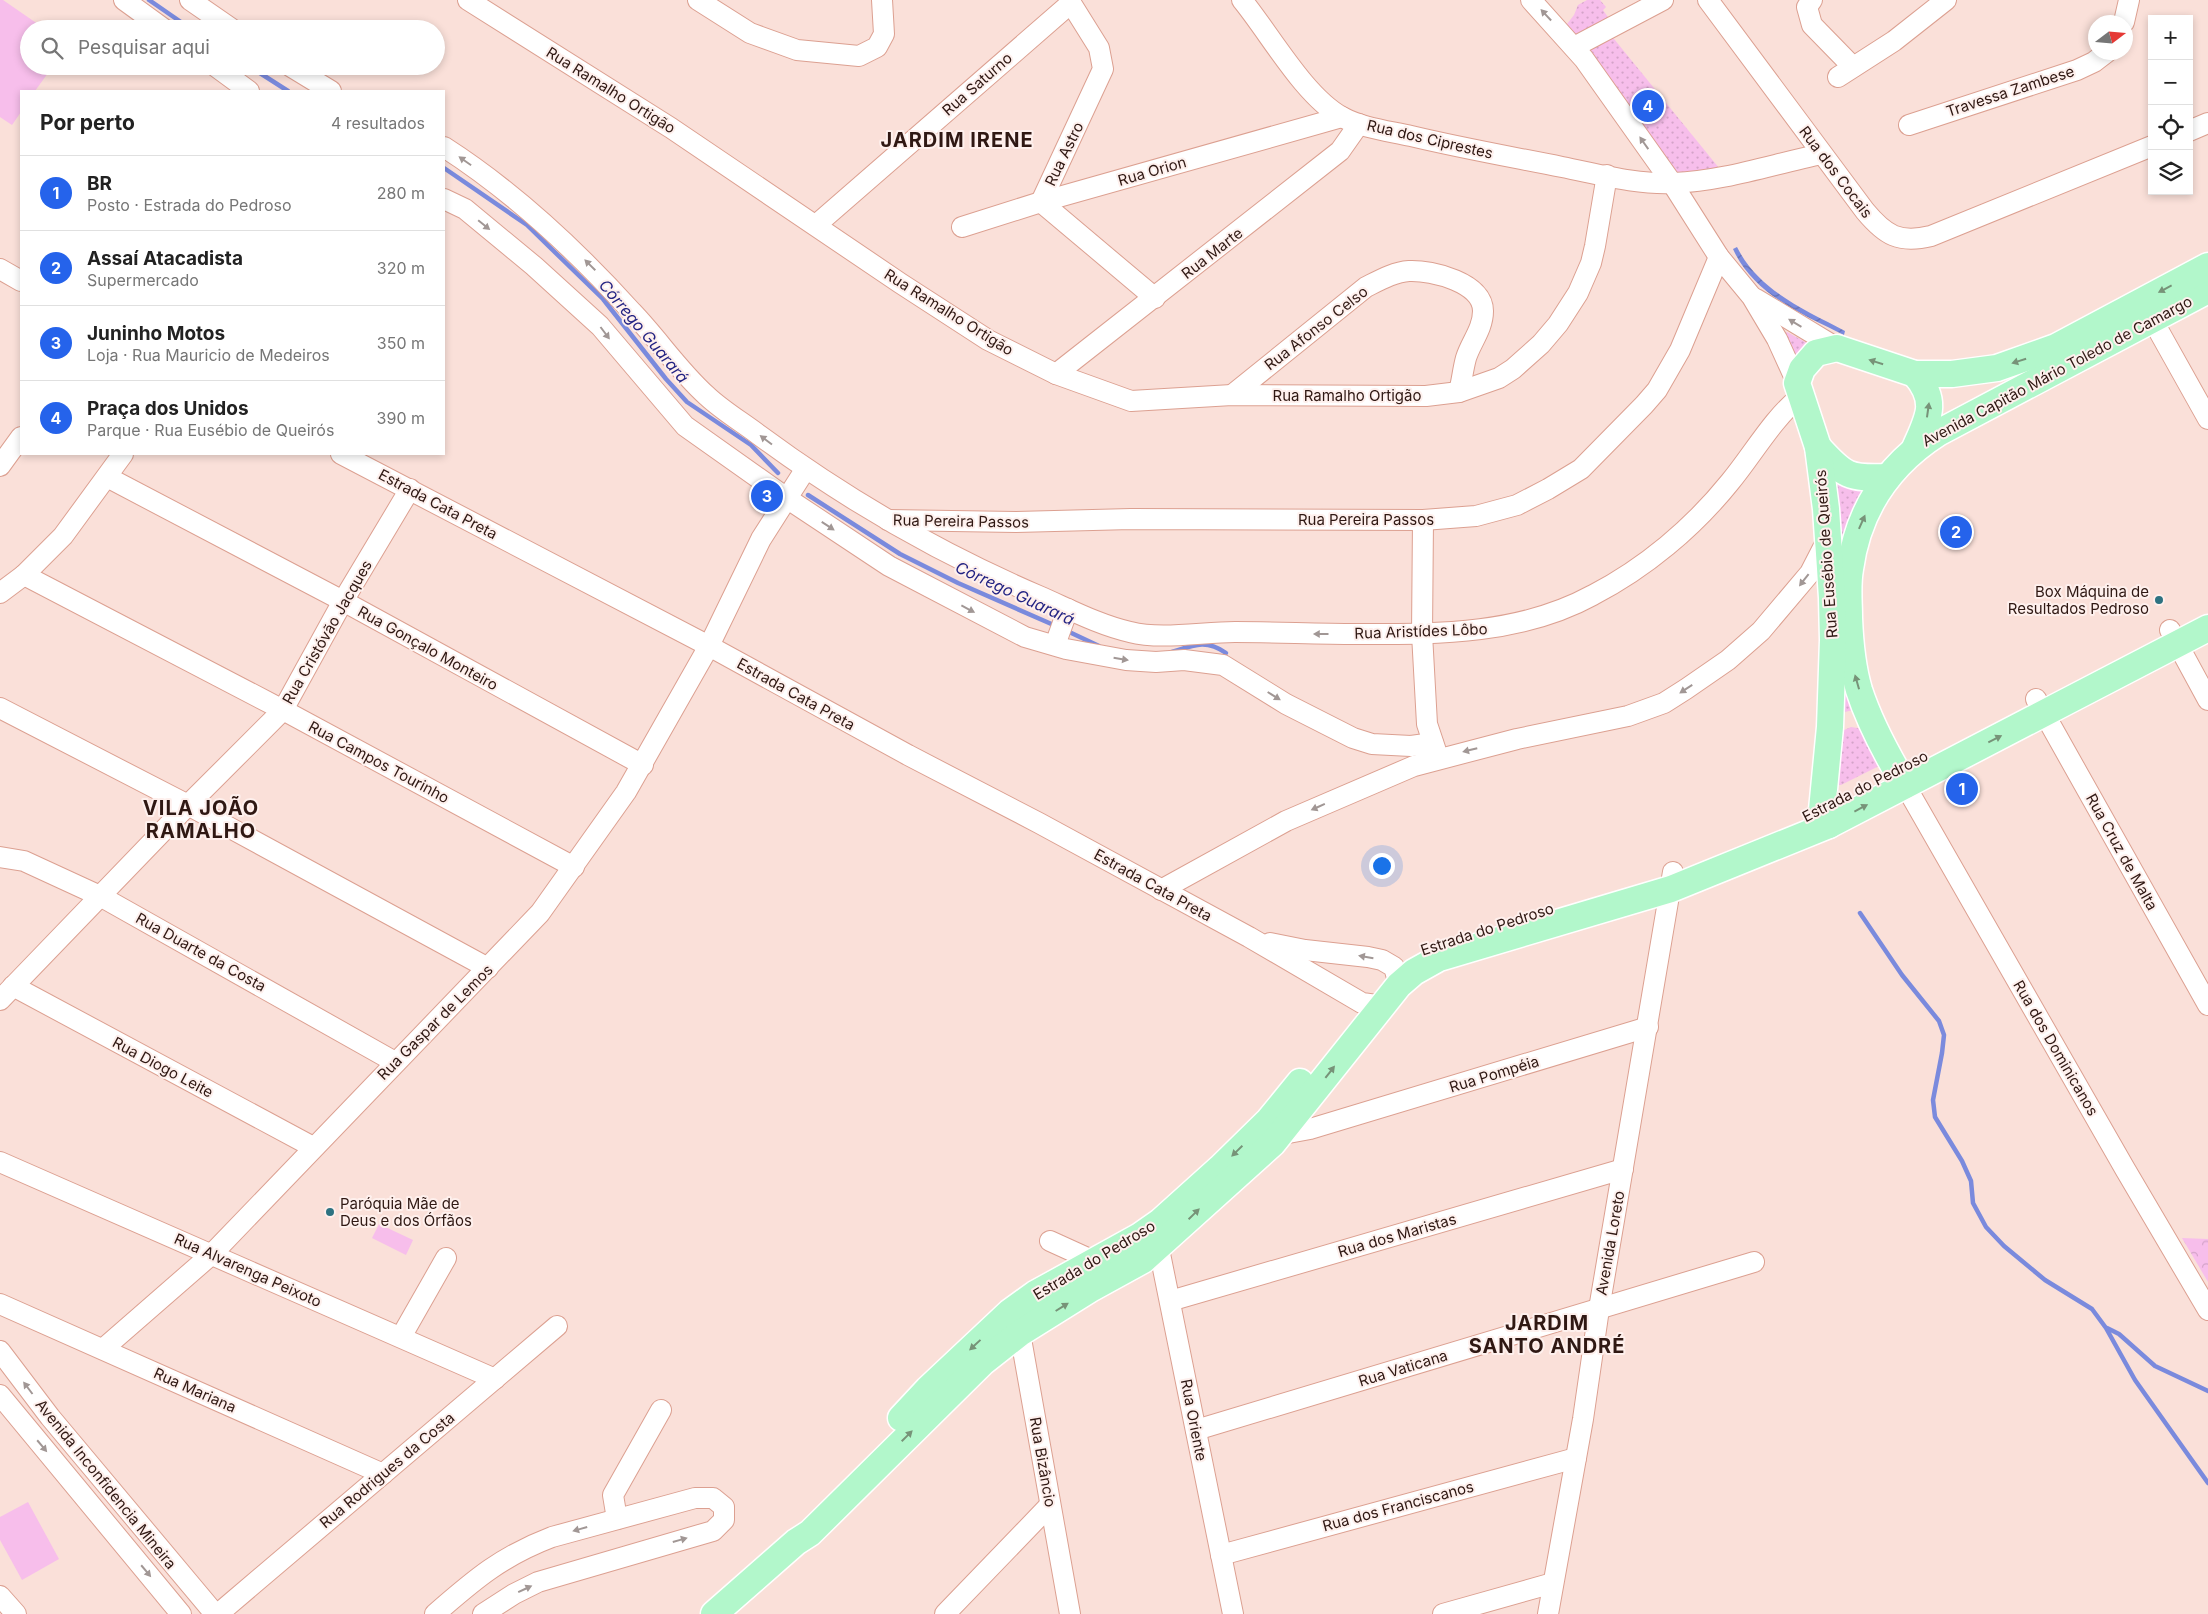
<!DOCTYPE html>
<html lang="pt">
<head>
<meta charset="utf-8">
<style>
	body { margin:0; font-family:Inter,sans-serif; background:#f2f2f2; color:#222 }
	.controls { position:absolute; right:15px; top:15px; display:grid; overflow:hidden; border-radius:0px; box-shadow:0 2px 8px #0003 }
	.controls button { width:45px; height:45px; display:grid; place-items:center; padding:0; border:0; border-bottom:1px solid #e0e0e0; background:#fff; color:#222; font:25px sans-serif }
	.compass { position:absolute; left:2088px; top:15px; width:45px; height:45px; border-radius:50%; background:#fff; box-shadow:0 2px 8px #0003; rotate:74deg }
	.you { position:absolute; left:1381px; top:865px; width:18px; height:18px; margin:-12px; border:4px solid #fff; border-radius:50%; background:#1a73e8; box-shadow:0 0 0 8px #1a73e833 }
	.badge { display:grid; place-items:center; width:32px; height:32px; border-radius:50%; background:#2563eb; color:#fff; font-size:16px; font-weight:700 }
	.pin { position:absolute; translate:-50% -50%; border:2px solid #fff; box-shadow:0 1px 5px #0006 }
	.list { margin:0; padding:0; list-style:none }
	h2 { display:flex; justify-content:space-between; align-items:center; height:65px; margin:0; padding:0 20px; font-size:21px }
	h2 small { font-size:16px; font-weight:400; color:#767676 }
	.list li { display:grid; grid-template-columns:32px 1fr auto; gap:15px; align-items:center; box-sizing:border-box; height:75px; padding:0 20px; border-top:1px solid #e0e0e0 }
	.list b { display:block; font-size:19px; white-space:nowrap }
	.list p { margin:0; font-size:16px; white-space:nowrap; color:#767676 }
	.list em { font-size:16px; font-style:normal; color:#767676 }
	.icon { flex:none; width:28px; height:28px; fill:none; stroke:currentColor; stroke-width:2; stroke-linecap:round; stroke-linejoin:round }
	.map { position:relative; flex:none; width:2208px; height:1614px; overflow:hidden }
	.search { position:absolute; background:#fff; box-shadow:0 2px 8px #0003; left:20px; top:20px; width:425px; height:55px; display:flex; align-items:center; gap:12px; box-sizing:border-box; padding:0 18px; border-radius:28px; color:#767676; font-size:19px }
	.panel { position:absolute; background:#fff; box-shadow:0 2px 8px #0003; left:20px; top:90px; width:425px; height:365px; border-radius:0px }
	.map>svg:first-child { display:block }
</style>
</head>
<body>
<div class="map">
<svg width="2208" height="1614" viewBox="0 0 2208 1614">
	<defs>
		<pattern id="green-dots" width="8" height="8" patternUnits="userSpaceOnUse" patternTransform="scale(1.25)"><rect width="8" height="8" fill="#f7beeb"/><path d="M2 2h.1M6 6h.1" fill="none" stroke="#d4a3c9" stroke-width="1.8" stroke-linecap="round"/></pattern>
		<pattern id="forest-crowns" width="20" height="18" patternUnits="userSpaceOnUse" patternTransform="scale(1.25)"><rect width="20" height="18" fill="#f7beeb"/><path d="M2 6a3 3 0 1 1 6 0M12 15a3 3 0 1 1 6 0" fill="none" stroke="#d4a3c9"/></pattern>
		<pattern id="water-waves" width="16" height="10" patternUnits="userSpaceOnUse" patternTransform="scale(1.25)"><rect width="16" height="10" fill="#7a8add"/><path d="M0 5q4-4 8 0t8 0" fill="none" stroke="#6470b2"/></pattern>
	</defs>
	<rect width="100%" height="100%" fill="#fae0d9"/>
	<g fill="url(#green-dots)">
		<path d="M 1587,0 L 1600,0 L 1606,7 L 1603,10 L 1610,20 L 1575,37 L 1568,31 L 1567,24 L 1574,15 L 1578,5 Z"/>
		<path d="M 1610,34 L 1719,168 L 1680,175 L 1677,172 L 1589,53 L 1588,48 Z"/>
		<path d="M 1787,332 L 1807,343 L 1796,358 L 1785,333 Z"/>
		<path d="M 1828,478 L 1865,486 L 1853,710 L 1841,713 Z"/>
		<path d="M 1851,727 L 1863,729 L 1879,766 L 1841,785 L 1836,785 L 1842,731 Z"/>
	</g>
	<path fill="url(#forest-crowns)" d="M 2182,1238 L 2208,1239 L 2208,1282 Z"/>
	<g fill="#f7beeb">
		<path d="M 0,0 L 3,0 L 45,29 L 29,29 L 29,66 L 53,66 L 35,91 L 21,91 L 21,112 L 12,125 L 0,117 Z"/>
		<path d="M 379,1224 L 413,1240 L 406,1255 L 372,1238 Z"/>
		<path d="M 28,1502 L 59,1559 L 22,1580 L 0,1540 L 0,1517 Z"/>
	</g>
	<path fill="url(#water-waves)" d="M 1737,247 C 1759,291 1804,309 1845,331 L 1844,335 C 1802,314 1753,294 1733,249 Z"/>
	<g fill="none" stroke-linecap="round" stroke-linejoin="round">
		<g stroke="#7a8add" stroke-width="4.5">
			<path d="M 149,0 L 191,29"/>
			<path d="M 249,66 L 288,91"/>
			<path d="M 444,168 L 527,225 L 603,299 L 666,379 L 687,402 L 751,445 L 778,473"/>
			<path d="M 808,495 L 900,554 L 958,583 L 1056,626"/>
			<path d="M 1065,630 L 1099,646"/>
			<path d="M 1172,652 C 1194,645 1206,639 1226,653"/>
			<path d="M 1860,913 L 1902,975 L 1939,1021 L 1944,1035 L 1942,1053 L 1933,1100 L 1935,1117 L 1962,1161 L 1971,1181 L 1973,1203 L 1986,1227 L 2004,1246 L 2045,1280 L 2092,1309 L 2106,1328 L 2135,1380 L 2208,1483"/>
			<path d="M 2107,1328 L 2119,1334 L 2155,1366 L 2208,1391"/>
		</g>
		<defs>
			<g id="minor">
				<path d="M 124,0 L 164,29"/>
				<path d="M 190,0 L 232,29"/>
				<path d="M 468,0 L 671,128 L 900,283 L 988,340 L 1056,374 L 1131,401 L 1232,395 L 1426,396 L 1459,392 L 1499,378 L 1513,369 L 1541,344 L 1558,324 L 1578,293 L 1591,263 L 1595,246 L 1607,175"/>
				<path d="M 698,0 L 750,33 L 797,50 L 859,56 L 877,47 L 884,34 L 882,0"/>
				<path d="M 1069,0 L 1099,48 L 1103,69 L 1041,202 L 1155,298"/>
				<path d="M 1242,0 C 1270,34 1304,96 1342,117 C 1362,128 1389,131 1411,136 C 1461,148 1512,157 1562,167 C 1598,174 1638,185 1674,183 C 1724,181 1773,164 1822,154"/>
				<path d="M 1531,0 L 1584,59 L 1672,183 L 1719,257 L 1752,297 L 1777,339 L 1797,383"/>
				<path d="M 1708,0 L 1865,211 C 1885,235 1899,244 1931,236 L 2152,146"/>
				<path d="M 1812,0 L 1807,7 L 1812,25 L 1853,67"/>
				<path d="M 2124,22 L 2129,0"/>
				<path d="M 1574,47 L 1663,0"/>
				<path d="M 215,66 L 249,91"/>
				<path d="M 290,66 L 331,91"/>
				<path d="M 1838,77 L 1894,41 L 1946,0"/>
				<path d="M 1909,125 L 2077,70 L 2094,62 L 2107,52"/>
				<path d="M 2189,131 L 2208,123"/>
				<path d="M 444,147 C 514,192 576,250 632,312 C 658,339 679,371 707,396 C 723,411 742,422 759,435 C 847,500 939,553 1039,596 C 1069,609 1099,625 1130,632 C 1161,640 1202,632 1235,632 C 1275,632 1316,634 1356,634 C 1437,634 1520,635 1593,595 C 1645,568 1693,528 1730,482 C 1754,453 1772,419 1802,395"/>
				<path d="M 444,199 L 465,209 L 534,266 L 600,326 L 685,426 L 788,499 L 889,566 L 1025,637 L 1066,649 L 1126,660 L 1156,662 L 1184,660 L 1223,665 L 1286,704 L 1353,738 L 1372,744 L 1411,746 L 1433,743"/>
				<path d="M 816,225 L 1071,3"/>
				<path d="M 962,227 L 1041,202 L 1342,117"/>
				<path d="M 0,269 L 21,281"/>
				<path d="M 1756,299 L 1837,348"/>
				<path d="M 2152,319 L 2208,419"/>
				<path d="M 1056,374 L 1340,151 L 1359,124"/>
				<path d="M 1232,395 L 1366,287 C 1380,280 1394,272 1409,271 C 1433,270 1483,283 1483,311 C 1483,329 1471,342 1466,358 C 1463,369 1462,380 1459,392"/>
				<path d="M 341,454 L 709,646 L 908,755 L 1039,823 L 1249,937 L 1362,1003 L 1383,1006"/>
				<path d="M 0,466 L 21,437"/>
				<path d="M 107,477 L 343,601 L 643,765"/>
				<path d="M 888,520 L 1016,522 L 1131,519 L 1423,520 L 1476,516 L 1517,505 L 1548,489 L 1581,469 L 1644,405 L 1657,390 L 1680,350 L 1719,257"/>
				<path d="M 1423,520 L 1422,634 L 1427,724 L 1437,754"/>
				<path d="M 24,575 L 283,710 L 574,867"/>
				<path d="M 0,593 L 24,575 L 63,536 L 123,454"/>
				<path d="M 2170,630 L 2208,700"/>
				<path d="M 1055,645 L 1068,609"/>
				<path d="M 2036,699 L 2208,1005"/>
				<path d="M 0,708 L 188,805 L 488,968"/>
				<path d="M 1905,785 L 2125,1169 L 2208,1310"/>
				<path d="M 0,857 L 24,861 L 100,896 L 395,1062"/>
				<path d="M 1161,890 L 1286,821 L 1414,766 L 1517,739 L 1628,716 L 1664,703 L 1686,689 L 1728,660 L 1761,631 L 1810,573 L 1828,538"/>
				<path d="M 1270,943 L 1305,950 L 1368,957 L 1382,960 L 1394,967 L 1399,985"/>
				<path d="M 13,986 L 313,1147"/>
				<path d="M 0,1000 L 188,805 L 283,710 L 343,601 L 410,489"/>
				<path d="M 1273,1129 L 1283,1134 L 1310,1129 L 1648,1027"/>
				<path d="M 0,1162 L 495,1379"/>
				<path d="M 1156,1234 L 1233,1614"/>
				<path d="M 1050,1241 L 1094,1261"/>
				<path d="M 1170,1301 L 1623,1169"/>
				<path d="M 0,1304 L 383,1474"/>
				<path d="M 1015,1321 L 1020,1333 L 1070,1614"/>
				<path d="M 401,1337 L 446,1258"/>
				<path d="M 103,1349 L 212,1254 L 540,913 L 626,792 L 709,646 L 761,539 L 805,470"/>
				<path d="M 0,1351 L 50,1417 L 215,1614"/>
				<path d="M 0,1395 L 181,1614"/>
				<path d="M 1196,1430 L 1754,1262"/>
				<path d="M 617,1519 L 613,1495 L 661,1410"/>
				<path d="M 1221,1555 L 1576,1458"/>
				<path d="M 0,1596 L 16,1614"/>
				<path d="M 218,1614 L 557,1326"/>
				<path d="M 435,1614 C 475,1579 502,1556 552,1537 L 695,1498 L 713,1498 L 724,1507 L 724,1520 L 713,1531 L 538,1582 L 514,1594 L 483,1614"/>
				<path d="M 945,1614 L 1050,1505"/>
				<path d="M 1443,1614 L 1553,1583"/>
				<path d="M 1548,1614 L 1583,1419 L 1599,1309 L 1673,872"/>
			</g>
			<g id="major">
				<path d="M 1818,447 C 1844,476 1849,479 1888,477"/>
				<path d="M 1915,448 C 1928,418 1939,402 1915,374"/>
				<path d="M 1905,785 C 1887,755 1870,724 1859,690 C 1852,666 1850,643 1849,618 C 1849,602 1847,585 1850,569 C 1858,510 1888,465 1938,433 L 2208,290"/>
				<path d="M 1829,825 L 1822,810 L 1830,727 L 1833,640 L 1832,598 L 1826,509 L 1818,447 L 1797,383 L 1802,369 L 1816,353 L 1837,348 L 1915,374 L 1952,374 L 1997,368 L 2056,347 L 2208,266"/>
				<path d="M 901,1418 L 928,1389 L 1010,1312 L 1035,1294 L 1140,1236 L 1160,1222 L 1220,1168 L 1269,1120 L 1300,1082"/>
				<path d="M 714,1614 L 796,1542 L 810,1533 L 983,1362 L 1020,1333 L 1092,1288 L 1143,1260 L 1273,1143 L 1399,985 L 1414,972 L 1439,958 L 1671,889 L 1829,825 L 2208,628"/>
			</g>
		</defs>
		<use href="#minor" stroke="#dca091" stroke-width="22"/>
		<use href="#major" stroke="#fff" stroke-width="29"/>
		<use href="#minor" stroke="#fff" stroke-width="20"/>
		<use href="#major" stroke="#b2f7cb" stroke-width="26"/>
	</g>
	<defs><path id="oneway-solid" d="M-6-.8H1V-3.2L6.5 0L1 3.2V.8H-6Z" transform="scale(1.25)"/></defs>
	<g fill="#a19795">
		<use href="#oneway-solid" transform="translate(1546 15) rotate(-133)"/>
		<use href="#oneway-solid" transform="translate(1644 143) rotate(-125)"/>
		<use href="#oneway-solid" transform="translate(465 161) rotate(-145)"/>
		<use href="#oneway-solid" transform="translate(484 225) rotate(39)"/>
		<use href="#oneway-solid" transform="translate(590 265) rotate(-135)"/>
		<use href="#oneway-solid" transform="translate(1795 323) rotate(-149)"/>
		<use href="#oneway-solid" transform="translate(605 333) rotate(53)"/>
		<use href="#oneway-solid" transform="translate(766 440) rotate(-143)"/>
		<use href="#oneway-solid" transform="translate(828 526) rotate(33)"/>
		<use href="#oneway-solid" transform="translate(1804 580) rotate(128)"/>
		<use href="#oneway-solid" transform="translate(968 609) rotate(28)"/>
		<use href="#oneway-solid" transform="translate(1321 634) rotate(-180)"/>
		<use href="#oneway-solid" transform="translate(1121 659) rotate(9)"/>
		<use href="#oneway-solid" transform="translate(1686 689) rotate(147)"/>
		<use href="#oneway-solid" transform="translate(1274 696) rotate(32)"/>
		<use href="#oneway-solid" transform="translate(1470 750) rotate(166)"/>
		<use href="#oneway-solid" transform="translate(1318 807) rotate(156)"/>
		<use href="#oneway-solid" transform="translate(1366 957) rotate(-170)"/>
		<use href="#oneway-solid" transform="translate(28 1388) rotate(-127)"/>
		<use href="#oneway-solid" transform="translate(42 1446) rotate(50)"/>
		<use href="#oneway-solid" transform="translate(580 1529) rotate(164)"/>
		<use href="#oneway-solid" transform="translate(680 1540) rotate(-16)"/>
		<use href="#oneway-solid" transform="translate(146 1571) rotate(50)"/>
		<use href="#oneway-solid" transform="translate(525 1589) rotate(-25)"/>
	</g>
	<g fill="#779378">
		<use href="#oneway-solid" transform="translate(2165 289) rotate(152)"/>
		<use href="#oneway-solid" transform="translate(2019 361) rotate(162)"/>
		<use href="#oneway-solid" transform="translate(1876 362) rotate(-162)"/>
		<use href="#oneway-solid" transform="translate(1928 410) rotate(-82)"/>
		<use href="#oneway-solid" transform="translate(1862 522) rotate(-66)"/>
		<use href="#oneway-solid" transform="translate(1857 682) rotate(-106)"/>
		<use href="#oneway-solid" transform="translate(1995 739) rotate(-27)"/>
		<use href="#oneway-solid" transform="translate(1861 808) rotate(-28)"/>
		<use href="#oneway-solid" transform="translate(1330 1072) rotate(-52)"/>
		<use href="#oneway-solid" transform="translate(1237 1151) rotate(136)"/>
		<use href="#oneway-solid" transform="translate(1194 1214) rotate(-44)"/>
		<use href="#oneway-solid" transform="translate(1062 1307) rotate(-32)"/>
		<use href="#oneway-solid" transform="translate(975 1345) rotate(137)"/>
		<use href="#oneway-solid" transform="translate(907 1436) rotate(-45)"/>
	</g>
	<g fill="#2d7281" stroke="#fef0ed" stroke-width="2">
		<circle cx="2159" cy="600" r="5"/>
		<circle cx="330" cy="1212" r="5"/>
	</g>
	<g text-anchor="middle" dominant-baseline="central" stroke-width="4" stroke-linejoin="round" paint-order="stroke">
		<g font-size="15" fill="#2f1813" stroke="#fef0ed">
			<text transform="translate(977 84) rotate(-41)">Rua Saturno</text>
			<text transform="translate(611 90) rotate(32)">Rua Ramalho Ortigão</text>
			<text transform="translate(2010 91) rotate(-18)">Travessa Zambese</text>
			<text transform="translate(1430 139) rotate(13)">Rua dos Ciprestes</text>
			<text transform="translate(1064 154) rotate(-64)">Rua Astro</text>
			<text transform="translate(1152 171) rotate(-16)">Rua Orion</text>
			<text transform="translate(1836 172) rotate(53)">Rua dos Cocais</text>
			<text transform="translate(1212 253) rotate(-38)">Rua Marte</text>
			<text transform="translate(949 312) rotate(32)">Rua Ramalho Ortigão</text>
			<text transform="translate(1316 328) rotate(-38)">Rua Afonso Celso</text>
			<text transform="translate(2057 371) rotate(-28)">Avenida Capitão Mário Toledo de Camargo</text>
			<text x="1347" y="395">Rua Ramalho Ortigão</text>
			<text transform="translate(438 504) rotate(28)">Estrada Cata Preta</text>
			<text x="1366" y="519">Rua Pereira Passos</text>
			<text transform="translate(961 521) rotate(1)">Rua Pereira Passos</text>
			<text transform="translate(1826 554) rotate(-94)">Rua Eusébio de Queirós</text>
			<text transform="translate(1421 631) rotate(-2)">Rua Aristídes Lôbo</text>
			<text transform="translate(327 632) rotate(-60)">Rua Cristóvão Jacques</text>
			<text transform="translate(428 648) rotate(29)">Rua Gonçalo Monteiro</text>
			<text transform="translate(796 694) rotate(29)">Estrada Cata Preta</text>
			<text transform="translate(379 762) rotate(28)">Rua Campos Tourinho</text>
			<text transform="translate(1865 786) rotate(-27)">Estrada do Pedroso</text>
			<text transform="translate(2122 852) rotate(61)">Rua Cruz de Malta</text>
			<text transform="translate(1153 885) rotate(29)">Estrada Cata Preta</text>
			<text transform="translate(1487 929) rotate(-18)">Estrada do Pedroso</text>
			<text transform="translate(201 952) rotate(29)">Rua Duarte da Costa</text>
			<text transform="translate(435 1022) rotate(-45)">Rua Gaspar de Lemos</text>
			<text transform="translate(2056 1048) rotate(60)">Rua dos Dominicanos</text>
			<text transform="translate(163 1067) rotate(28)">Rua Diogo Leite</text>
			<text transform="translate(1494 1074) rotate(-17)">Rua Pompéia</text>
			<text transform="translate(1397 1235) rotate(-16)">Rua dos Maristas</text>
			<text transform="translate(1610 1243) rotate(-80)">Avenida Loreto</text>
			<text transform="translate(1094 1260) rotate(-31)">Estrada do Pedroso</text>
			<text transform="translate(248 1270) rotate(24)">Rua Alvarenga Peixoto</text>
			<text transform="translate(1403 1368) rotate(-17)">Rua Vaticana</text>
			<text transform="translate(195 1390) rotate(24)">Rua Mariana</text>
			<text transform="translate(1194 1420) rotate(79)">Rua Oriente</text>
			<text transform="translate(1043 1462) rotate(80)">Rua Bizâncio</text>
			<text transform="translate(387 1470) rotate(-40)">Rua Rodrigues da Costa</text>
			<text transform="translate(106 1484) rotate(51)">Avenida Inconfidencia Mineira</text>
			<text transform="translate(1398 1506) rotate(-15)">Rua dos Franciscanos</text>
		</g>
		<g font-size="15" fill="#2f1813" stroke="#fef0ed" text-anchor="end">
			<text x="2149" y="591">Box Máquina de<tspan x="2149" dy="17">Resultados Pedroso</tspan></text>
			<text x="340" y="1203" text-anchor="start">Paróquia Mãe de<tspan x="340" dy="17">Deus e dos Órfãos</tspan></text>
		</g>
		<g font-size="16" font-style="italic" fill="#232383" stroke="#fef0ed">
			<text transform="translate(644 331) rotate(50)">Córrego Guarará</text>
			<text transform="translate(1015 593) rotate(25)">Córrego Guarará</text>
		</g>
		<g font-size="20" font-weight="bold" letter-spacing="1" fill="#2f1813" stroke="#fef0ed">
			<text x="957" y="140">JARDIM IRENE</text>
			<text x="201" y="808">VILA JOÃO<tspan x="201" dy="23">RAMALHO</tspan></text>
			<text x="1547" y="1323">JARDIM<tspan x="1547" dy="23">SANTO ANDRÉ</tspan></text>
		</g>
	</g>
</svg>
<div class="controls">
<button>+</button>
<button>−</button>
<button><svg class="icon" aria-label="locate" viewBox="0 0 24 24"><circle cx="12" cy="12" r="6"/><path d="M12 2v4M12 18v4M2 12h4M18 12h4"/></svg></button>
<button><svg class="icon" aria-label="layers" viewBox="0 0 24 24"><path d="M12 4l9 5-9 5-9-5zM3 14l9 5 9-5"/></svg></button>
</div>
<svg class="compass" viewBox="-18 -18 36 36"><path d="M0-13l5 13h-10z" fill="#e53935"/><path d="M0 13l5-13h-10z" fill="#767676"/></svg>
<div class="you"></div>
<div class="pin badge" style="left:1962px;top:789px">1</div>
<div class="pin badge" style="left:1956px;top:532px">2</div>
<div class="pin badge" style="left:767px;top:496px">3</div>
<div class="pin badge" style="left:1648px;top:106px">4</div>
<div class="search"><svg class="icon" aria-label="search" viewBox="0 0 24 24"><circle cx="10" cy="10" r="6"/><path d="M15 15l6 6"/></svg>Pesquisar aqui</div>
<section class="panel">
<h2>Por perto<small>4 resultados</small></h2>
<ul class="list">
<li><span class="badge">1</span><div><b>BR</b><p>Posto · Estrada do Pedroso</p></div><em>280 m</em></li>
<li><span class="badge">2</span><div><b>Assaí Atacadista</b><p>Supermercado</p></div><em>320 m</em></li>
<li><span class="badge">3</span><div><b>Juninho Motos</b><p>Loja · Rua Mauricio de Medeiros</p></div><em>350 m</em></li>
<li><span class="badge">4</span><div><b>Praça dos Unidos</b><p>Parque · Rua Eusébio de Queirós</p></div><em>390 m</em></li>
</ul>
</section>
</div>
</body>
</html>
